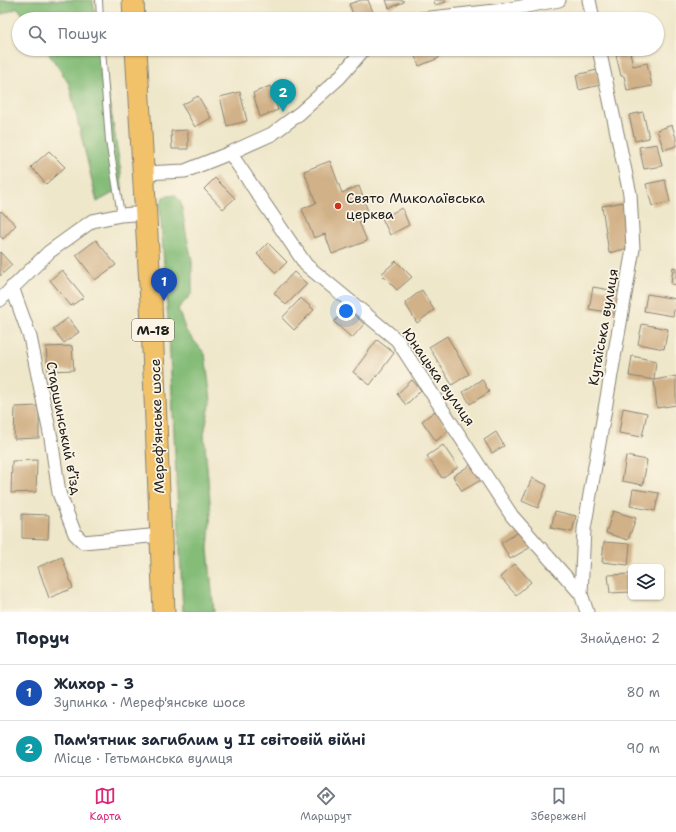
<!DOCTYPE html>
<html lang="uk">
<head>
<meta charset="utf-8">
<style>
	body { margin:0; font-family:"Shantell Sans",sans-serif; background:#f2f2f3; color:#1f2937 }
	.controls { position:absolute; right:12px; bottom:12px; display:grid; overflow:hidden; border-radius:6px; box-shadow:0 1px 3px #0004 }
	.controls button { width:36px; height:36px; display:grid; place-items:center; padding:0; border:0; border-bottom:1px solid #e0e1e3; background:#fff; color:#1f2937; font:20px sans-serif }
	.you { position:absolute; left:346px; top:311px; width:14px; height:14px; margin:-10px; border:3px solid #fff; border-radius:50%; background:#1a73e8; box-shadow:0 0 0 6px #1a73e833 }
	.badge { display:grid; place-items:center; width:26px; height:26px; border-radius:50%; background:#db2777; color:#fff; font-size:13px; font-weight:700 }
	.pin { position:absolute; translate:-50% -33px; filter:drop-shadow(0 1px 2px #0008) }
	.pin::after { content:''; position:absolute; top:21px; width:14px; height:12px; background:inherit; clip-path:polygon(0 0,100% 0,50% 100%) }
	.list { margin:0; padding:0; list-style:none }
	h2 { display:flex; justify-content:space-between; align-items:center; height:52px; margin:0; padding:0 16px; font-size:17px }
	h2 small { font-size:13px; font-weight:400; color:#747a83 }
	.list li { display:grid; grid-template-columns:26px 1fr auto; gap:12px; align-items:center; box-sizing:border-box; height:56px; padding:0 16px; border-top:1px solid #e0e1e3 }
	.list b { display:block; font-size:15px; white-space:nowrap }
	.list p { margin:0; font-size:13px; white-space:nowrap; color:#747a83 }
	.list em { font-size:13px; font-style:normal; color:#747a83 }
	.icon { flex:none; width:22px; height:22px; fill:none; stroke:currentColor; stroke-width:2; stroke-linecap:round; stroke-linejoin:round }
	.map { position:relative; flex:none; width:676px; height:612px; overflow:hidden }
	.search { position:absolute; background:#fff; box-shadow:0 1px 3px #0004; left:12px; right:12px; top:12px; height:44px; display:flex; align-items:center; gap:10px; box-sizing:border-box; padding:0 14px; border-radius:22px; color:#747a83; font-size:15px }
	.sheet { height:164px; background:#fff }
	nav { display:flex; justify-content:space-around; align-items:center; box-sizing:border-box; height:56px; border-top:1px solid #e0e1e3; background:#fff; font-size:11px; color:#747a83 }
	nav a { display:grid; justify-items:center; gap:2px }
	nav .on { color:#db2777 }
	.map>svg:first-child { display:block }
</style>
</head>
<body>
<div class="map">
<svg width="676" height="612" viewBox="0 0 676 612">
	<rect width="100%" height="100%" fill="#fcf5e5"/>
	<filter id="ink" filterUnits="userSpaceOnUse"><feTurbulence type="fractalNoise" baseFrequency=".025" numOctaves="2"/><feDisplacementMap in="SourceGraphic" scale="8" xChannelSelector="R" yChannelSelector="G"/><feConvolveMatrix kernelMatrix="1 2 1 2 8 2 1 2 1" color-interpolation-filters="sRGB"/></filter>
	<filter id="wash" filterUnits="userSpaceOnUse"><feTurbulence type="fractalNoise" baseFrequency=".012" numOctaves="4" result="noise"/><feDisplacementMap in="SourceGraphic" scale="16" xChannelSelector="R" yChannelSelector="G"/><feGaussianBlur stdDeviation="0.9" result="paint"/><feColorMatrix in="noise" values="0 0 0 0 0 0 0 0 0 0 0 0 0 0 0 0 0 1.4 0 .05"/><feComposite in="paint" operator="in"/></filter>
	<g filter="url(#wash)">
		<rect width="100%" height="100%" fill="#efe7ca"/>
		<g fill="#84bc78" stroke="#506c4a">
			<path d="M 0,0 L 93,0 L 96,19 L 26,19 L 18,8 L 0,15 Z"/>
			<path d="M 46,49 L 101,49 L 121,173 L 122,188 L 97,202 L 69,84 Z"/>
			<path d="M 175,195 L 181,203 L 186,233 L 192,261 L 192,293 L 178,309 L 186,331 L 205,354 L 211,400 L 204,434 L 211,512 L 208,549 L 214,612 L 183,612 L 169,335 L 160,207 L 163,197 Z"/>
		</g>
		<g id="blocks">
			<g fill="#d1b187">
				<path d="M 361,0 L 368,0 L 376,19 L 355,19 L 349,4 Z"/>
				<path d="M 386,0 L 403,0 L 404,2 L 389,8 Z"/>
				<path d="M 434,0 L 446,0 L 446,2 L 435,5 Z"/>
				<path d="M 412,49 L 436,49 L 439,58 L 419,66 Z"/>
				<path d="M 630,52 L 633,66 L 647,63 L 652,86 L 627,91 L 624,76 L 621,76 L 616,55 Z"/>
				<path d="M 597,70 L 600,85 L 579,90 L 576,75 Z"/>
				<path d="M 270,86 L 278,110 L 260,117 L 253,93 Z"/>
				<path d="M 240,92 L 247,121 L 227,126 L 220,97 Z"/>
				<path d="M 198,96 L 211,118 L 195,127 L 182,105 Z"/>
				<path d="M 643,112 L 649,138 L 635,141 L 629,115 Z"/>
				<path d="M 672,125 L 676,138 L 676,146 L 664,150 L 657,130 Z"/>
				<path d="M 188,130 L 188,149 L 172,149 L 171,131 Z"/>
				<path d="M 657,144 L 662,166 L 644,169 L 639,147 Z"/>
				<path d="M 49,151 L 65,167 L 46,184 L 31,167 Z"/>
				<path d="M 330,161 L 342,193 L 359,186 L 370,217 L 359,222 L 367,241 L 332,254 L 325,234 L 314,238 L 302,209 L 316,203 L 304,171 Z"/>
				<path d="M 215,178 L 235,198 L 223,209 L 204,189 Z"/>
				<path d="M 665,180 L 670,202 L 652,206 L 646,184 Z"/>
				<path d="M 624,202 L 632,247 L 609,253 L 602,206 Z"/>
				<path d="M 402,208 L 409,225 L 390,235 L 382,218 Z"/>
				<path d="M 1,211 L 16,225 L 3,239 L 0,236 L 0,212 Z"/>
				<path d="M 96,240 L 116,265 L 95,280 L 76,255 Z"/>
				<path d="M 268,243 L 287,262 L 276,273 L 257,254 Z"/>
				<path d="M 0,252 L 12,265 L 0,276 Z"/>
				<path d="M 396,261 L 412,277 L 397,290 L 381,274 Z"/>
				<path d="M 673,267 L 676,268 L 676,285 L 671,284 Z"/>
				<path d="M 62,270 L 84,297 L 71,306 L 50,280 Z"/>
				<path d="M 294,272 L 307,284 L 286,305 L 274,293 Z"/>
				<path d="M 593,287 L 621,292 L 618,314 L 589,309 Z"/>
				<path d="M 422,290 L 434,310 L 417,323 L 405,303 Z"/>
				<path d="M 647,294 L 676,299 L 673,316 L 644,311 Z"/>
				<path d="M 301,298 L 314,310 L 294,330 L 282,318 Z"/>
				<path d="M 346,308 L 364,324 L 352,338 L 334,322 Z"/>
				<path d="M 68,318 L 79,332 L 64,343 L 53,329 Z"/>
				<path d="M 642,324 L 668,329 L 664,349 L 638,344 Z"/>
				<path d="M 447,336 L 469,374 L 452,385 L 429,347 Z"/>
				<path d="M 377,340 L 394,353 L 370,385 L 353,372 Z"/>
				<path d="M 72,346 L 74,370 L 48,371 L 46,347 Z"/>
				<path d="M 632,356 L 656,361 L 654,380 L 629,376 Z"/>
				<path d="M 676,376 L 676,405 L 657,408 L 654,380 Z"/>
				<path d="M 482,379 L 489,392 L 470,404 L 463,392 Z"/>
				<path d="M 412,380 L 421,390 L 406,405 L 397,394 Z"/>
				<path d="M 39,406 L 39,438 L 14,439 L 15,407 Z"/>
				<path d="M 623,408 L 647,413 L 642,437 L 619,433 Z"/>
				<path d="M 435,411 L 449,430 L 436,441 L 422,421 Z"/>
				<path d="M 496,432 L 504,446 L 492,453 L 484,440 Z"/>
				<path d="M 443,445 L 458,467 L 442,478 L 427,456 Z"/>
				<path d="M 626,456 L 647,460 L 643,485 L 622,481 Z"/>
				<path d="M 37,460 L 36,492 L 11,493 L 12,461 Z"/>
				<path d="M 472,464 L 481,480 L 462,491 L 453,476 Z"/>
				<path d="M 532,478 L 547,485 L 538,508 L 522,501 Z"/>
				<path d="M 633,489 L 659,493 L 655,511 L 630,506 Z"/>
				<path d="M 555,511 L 576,516 L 572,532 L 551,528 Z"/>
				<path d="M 613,511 L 636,518 L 628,540 L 606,533 Z"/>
				<path d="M 22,514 L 49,515 L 48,539 L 22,538 Z"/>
				<path d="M 522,530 L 531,547 L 510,559 L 501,543 Z"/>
				<path d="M 604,542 L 630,544 L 628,565 L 602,562 Z"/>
				<path d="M 62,557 L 73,588 L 49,598 L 38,567 Z"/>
				<path d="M 515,564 L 531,582 L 516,595 L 500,577 Z"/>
				<path d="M 631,574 L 631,592 L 610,593 L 608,575 Z"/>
			</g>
		</g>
	</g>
	<g filter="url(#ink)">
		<use href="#blocks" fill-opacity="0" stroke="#868273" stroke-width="1"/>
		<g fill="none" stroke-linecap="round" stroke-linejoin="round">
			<defs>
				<g id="service">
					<path d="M 99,0 L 100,19"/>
					<path d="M 102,49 L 109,141 L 121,215"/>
				</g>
				<g id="minor">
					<path d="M 589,0 L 593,19"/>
					<path d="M 421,19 L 505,10 L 559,0"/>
					<path d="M 230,153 L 306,265 L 397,340 L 512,516 L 581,594"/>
					<path d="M 144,173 L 185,171 L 230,153 L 272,134 L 300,113 L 339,78 L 364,49"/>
					<path d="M 12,287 L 30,337 L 51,438 L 59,493 L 75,534 L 83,542 L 161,535"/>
					<path d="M 0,300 L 49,252 L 92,221 L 121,215 L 147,213"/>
					<path d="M 587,612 L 581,594 L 584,529 L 633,249 L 630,194 L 599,49"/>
				</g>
				<g id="trunk">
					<path d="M 133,0 L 134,19"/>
					<path d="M 136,49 L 151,302 L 164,612"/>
				</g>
			</defs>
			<use href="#service" stroke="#868273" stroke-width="8"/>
			<use href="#minor" stroke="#868273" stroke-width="15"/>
			<use href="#trunk" stroke="#868273" stroke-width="23"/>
			<use href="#service" stroke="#fff" stroke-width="6"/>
			<use href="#minor" stroke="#fff" stroke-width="13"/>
			<use href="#trunk" stroke="#f2c26a" stroke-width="21"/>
		</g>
	</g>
	<circle fill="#c8321e" stroke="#fcf5e5" stroke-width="1.5" cx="338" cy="206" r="4"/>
	<g text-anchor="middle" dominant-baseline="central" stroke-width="3.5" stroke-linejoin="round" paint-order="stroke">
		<rect fill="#fcf5e5" stroke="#5f5d58" stroke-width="1" x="132" y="319" width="42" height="22" rx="3"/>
		<g font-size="13" font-weight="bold" fill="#1c1c1c">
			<text x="153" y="330">М-18</text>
		</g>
		<g font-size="14" fill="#1c1c1c" stroke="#fcf5e5" text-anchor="start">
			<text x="346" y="198">Свято Миколаївська<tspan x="346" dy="16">церква</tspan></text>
		</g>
		<g font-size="14" fill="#1c1c1c" stroke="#fcf5e5">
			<text transform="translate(603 327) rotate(-80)">Кутаїська вулиця</text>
			<text transform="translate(439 377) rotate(55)">Юнацька вулиця</text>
			<text transform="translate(157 426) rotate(-92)">Мереф'янське шосе</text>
			<text transform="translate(64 428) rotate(79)">Старшинський в’їзд</text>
		</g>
	</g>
</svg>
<div class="controls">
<button><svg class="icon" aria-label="layers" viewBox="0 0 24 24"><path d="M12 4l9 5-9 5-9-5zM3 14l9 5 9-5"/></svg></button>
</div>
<div class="you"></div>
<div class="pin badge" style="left:164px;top:301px;background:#1a4fb4">1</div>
<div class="pin badge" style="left:283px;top:112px;background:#0f9aa8">2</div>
<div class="search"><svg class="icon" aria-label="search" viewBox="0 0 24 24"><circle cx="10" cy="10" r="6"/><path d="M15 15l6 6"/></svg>Пошук</div>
</div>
<section class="sheet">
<h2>Поруч<small>Знайдено: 2</small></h2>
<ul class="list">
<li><span class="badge" style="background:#1a4fb4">1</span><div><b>Жихор - 3</b><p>Зупинка · Мереф'янське шосе</p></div><em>80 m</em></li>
<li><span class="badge" style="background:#0f9aa8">2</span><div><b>Пам'ятник загиблим у II світовій війні</b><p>Місце · Гетьманська вулиця</p></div><em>90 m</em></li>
</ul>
</section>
<nav>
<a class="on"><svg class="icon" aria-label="map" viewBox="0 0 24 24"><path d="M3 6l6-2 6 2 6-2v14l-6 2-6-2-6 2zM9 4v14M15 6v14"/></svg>Карта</a>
<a><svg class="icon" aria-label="directions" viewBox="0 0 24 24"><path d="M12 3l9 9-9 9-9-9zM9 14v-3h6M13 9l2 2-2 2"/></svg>Маршрут</a>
<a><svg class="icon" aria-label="saved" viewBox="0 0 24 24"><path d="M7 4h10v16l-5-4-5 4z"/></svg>Збережені</a>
</nav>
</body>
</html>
